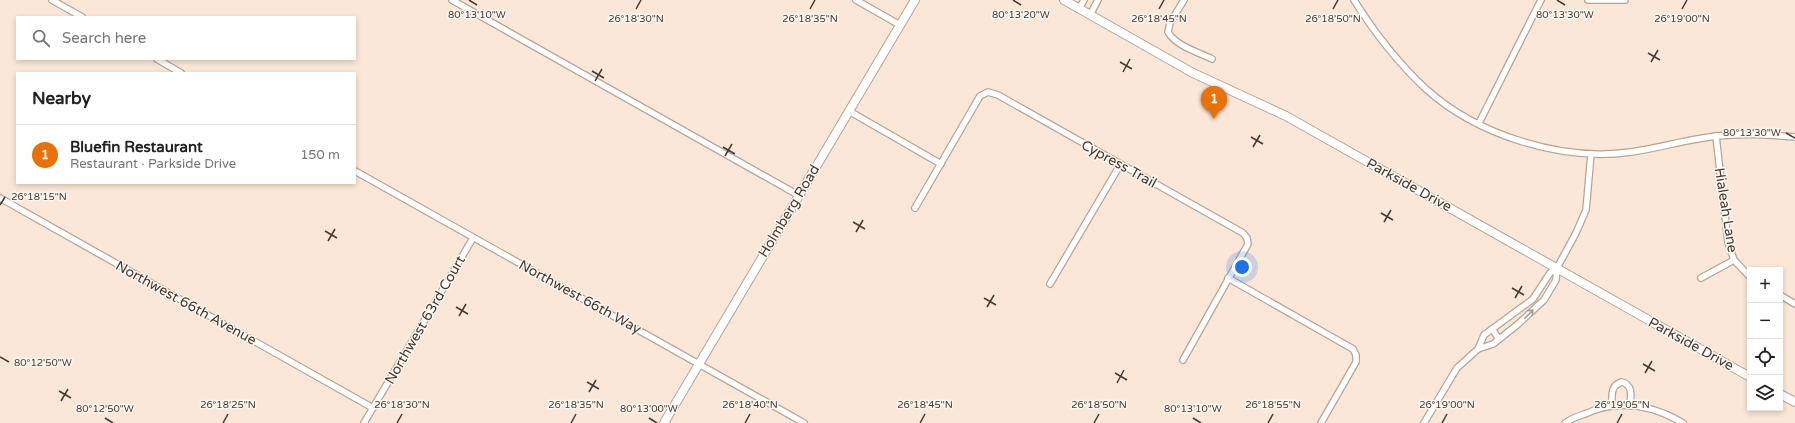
<!DOCTYPE html>
<html lang="en">
<head>
<meta charset="utf-8">
<style>
	body { margin:0; font-family:"Varela Round",sans-serif; background:#f2f2f2; color:#222 }
	.controls { position:absolute; right:12px; bottom:12px; display:grid; overflow:hidden; border-radius:0px; box-shadow:0 2px 6px #0003 }
	.controls button { width:36px; height:36px; display:grid; place-items:center; padding:0; border:0; border-bottom:1px solid #e0e0e0; background:#fff; color:#222; font:20px sans-serif }
	.you { position:absolute; left:1242px; top:267px; width:14px; height:14px; margin:-10px; border:3px solid #fff; border-radius:50%; background:#1a73e8; box-shadow:0 0 0 6px #1a73e833 }
	.badge { display:grid; place-items:center; width:26px; height:26px; border-radius:50%; background:#0b8043; color:#fff; font-size:13px; font-weight:700 }
	.pin { position:absolute; translate:-50% -33px; filter:drop-shadow(0 1px 2px #0008) }
	.pin::after { content:''; position:absolute; top:21px; width:14px; height:12px; background:inherit; clip-path:polygon(0 0,100% 0,50% 100%) }
	.list { margin:0; padding:0; list-style:none }
	h2 { display:flex; justify-content:space-between; align-items:center; height:52px; margin:0; padding:0 16px; font-size:17px }
	h2 small { font-size:13px; font-weight:400; color:#767676 }
	.list li { display:grid; grid-template-columns:26px 1fr auto; gap:12px; align-items:center; box-sizing:border-box; height:60px; padding:0 16px; border-top:1px solid #e0e0e0 }
	.list b { display:block; font-size:15px; white-space:nowrap }
	.list p { margin:0; font-size:13px; white-space:nowrap; color:#767676 }
	.list em { font-size:13px; font-style:normal; color:#767676 }
	.icon { flex:none; width:22px; height:22px; fill:none; stroke:currentColor; stroke-width:2; stroke-linecap:round; stroke-linejoin:round }
	.map { position:relative; flex:none; width:1795px; height:423px; overflow:hidden }
	.search { position:absolute; background:#fff; box-shadow:0 2px 6px #0003; left:16px; top:16px; width:340px; height:44px; display:flex; align-items:center; gap:10px; box-sizing:border-box; padding:0 14px; border-radius:0px; color:#767676; font-size:15px }
	.panel { position:absolute; background:#fff; box-shadow:0 2px 6px #0003; left:16px; top:72px; width:340px; height:112px; border-radius:0px }
	.map>svg:first-child { display:block }
</style>
</head>
<body>
<div class="map">
<svg width="1795" height="423" viewBox="0 0 1795 423">
	<rect width="100%" height="100%" fill="#fbe7d7"/>
	<g fill="none" stroke-linecap="round" stroke-linejoin="round">
		<defs>
			<g id="street">
				<path d="M 52,0 L 82,17"/>
				<path d="M 452,0 L 798,195"/>
				<path d="M 856,0 L 900,25"/>
				<path d="M 1184,0 L 1170,23 L 1168,32 C 1176,46 1198,52 1212,59"/>
				<path d="M 1354,0 C 1374,32 1398,63 1426,89 C 1477,135 1562,162 1631,152 C 1660,148 1688,139 1717,136 C 1743,133 1769,135 1795,137"/>
				<path d="M 1588,0 L 1625,0"/>
				<path d="M 1079,9 L 1084,0"/>
				<path d="M 1090,15 L 1098,0"/>
				<path d="M 157,59 L 181,73"/>
				<path d="M 849,111 L 941,164"/>
				<path d="M 1479,123 L 1541,0"/>
				<path d="M 1716,136 L 1728,242 L 1734,260 L 1750,277"/>
				<path d="M 355,171 L 804,423"/>
				<path d="M 0,198 L 373,408"/>
				<path d="M 915,208 L 980,96 L 988,92 L 998,95 L 1243,233 L 1247,238 L 1248,244 L 1183,360"/>
				<path d="M 1228,278 L 1353,349 L 1356,355 L 1356,362 L 1321,423"/>
				<path d="M 1701,278 L 1734,260"/>
				<path d="M 1050,284 L 1120,165"/>
				<path d="M 1780,295 L 1795,304"/>
				<path d="M 1492,329 L 1499,339"/>
				<path d="M 1478,349 L 1484,335 L 1533,299 L 1550,273 L 1557,268 L 1576,233 L 1586,210 L 1591,154"/>
				<path d="M 1612,406 C 1612,396 1610,385 1622,382 C 1633,385 1631,396 1630,406"/>
				<path d="M 364,423 L 473,238"/>
				<path d="M 1424,423 L 1457,368 L 1478,349 L 1493,344 L 1517,325 L 1544,300 L 1556,280 L 1557,268"/>
				<path d="M 1565,423 C 1571,419 1578,416 1585,414 C 1618,399 1652,405 1683,423"/>
			</g>
			<g id="secondary">
				<path d="M 1064,0 L 1193,73 L 1286,116 L 1750,377"/>
				<path d="M 1780,394 L 1795,402"/>
				<path d="M 664,423 L 915,0"/>
			</g>
		</defs>
		<use href="#street" stroke="#b6a494" stroke-width="8"/>
		<use href="#secondary" stroke="#b6a494" stroke-width="10"/>
		<use href="#street" stroke="#fff" stroke-width="5.5"/>
		<use href="#secondary" stroke="#fff" stroke-width="8"/>
	</g>
	<defs><path id="oneway-shaft" d="M-6 0H5M1.5-3L5.5 0L1.5 3" fill="none" stroke-width="1.6" stroke-linecap="round" stroke-linejoin="round"/></defs>
	<use stroke="#a09c99" href="#oneway-shaft" transform="translate(1529 314) rotate(-45)"/>
	<path fill="none" stroke="#423a33" stroke-width="1.5" d="M 469,0 L 477,5M 1013,0 L 1021,5M 1557,0 L 1565,5M 636,9 L 641,0M 810,9 L 815,0M 1159,9 L 1164,0M 1333,9 L 1338,0M 1682,9 L 1687,0M 1648,53 L 1660,60M 1120,62 L 1132,69M 1651,62 L 1658,50M 592,71 L 604,78M 1123,72 L 1130,59M 595,81 L 602,69M 1786,133 L 1795,138M 1251,137 L 1263,144M 723,147 L 735,154M 1253,147 L 1260,135M 725,156 L 732,144M 0,205 L 5,197M 1381,213 L 1393,220M 853,222 L 865,229M 1384,222 L 1391,210M 325,231 L 337,238M 856,232 L 863,220M 328,241 L 335,229M 1512,288 L 1524,295M 984,298 L 996,305M 1515,298 L 1522,286M 456,307 L 468,314M 987,307 L 994,295M 459,316 L 466,304M 0,357 L 9,362M 1643,364 L 1655,371M 1115,373 L 1127,380M 1645,373 L 1652,361M 587,382 L 599,389M 1117,383 L 1124,370M 59,391 L 71,398M 589,392 L 596,380M 61,401 L 68,389M 105,418 L 113,423M 649,418 L 657,423M 1193,418 L 1201,423M 223,423 L 228,414M 397,423 L 402,414M 571,423 L 576,414M 745,423 L 750,414M 920,423 L 925,414M 1094,423 L 1099,414M 1268,423 L 1273,414M 1442,423 L 1447,414M 1617,423 L 1622,414"/>
	<g text-anchor="middle" dominant-baseline="central" stroke-width="3" stroke-linejoin="round" paint-order="stroke">
		<g font-size="14" fill="#423a33" stroke="#fff7f0">
			<text transform="translate(1119 164) rotate(29)">Cypress Trail</text>
			<text transform="translate(1409 185) rotate(29)">Parkside Drive</text>
			<text transform="translate(1726 210) rotate(81)">Hialeah Lane</text>
			<text transform="translate(789 211) rotate(-59)">Holmberg Road</text>
			<text transform="translate(580 297) rotate(29)">Northwest 66th Way</text>
			<text transform="translate(186 303) rotate(29)">Northwest 66th Avenue</text>
			<text transform="translate(425 320) rotate(-60)">Northwest 63rd Court</text>
			<text transform="translate(1691 344) rotate(29)">Parkside Drive</text>
		</g>
	</g>
	<g font-size="10" text-anchor="middle" fill="#423a33" stroke="#fff7f0" stroke-width="3" stroke-linejoin="round" paint-order="stroke">
		<text x="477" y="18">80°13'10"W</text>
		<text x="1565" y="18">80°13'30"W</text>
		<text x="1021" y="18">80°13'20"W</text>
		<text x="636" y="22">26°18'30"N</text>
		<text x="810" y="22">26°18'35"N</text>
		<text x="1159" y="22">26°18'45"N</text>
		<text x="1333" y="22">26°18'50"N</text>
		<text x="1682" y="22">26°19'00"N</text>
		<text x="1752" y="136">80°13'30"W</text>
		<text x="39" y="200">26°18'15"N</text>
		<text x="43" y="366">80°12'50"W</text>
		<text x="228" y="408">26°18'25"N</text>
		<text x="402" y="408">26°18'30"N</text>
		<text x="576" y="408">26°18'35"N</text>
		<text x="750" y="408">26°18'40"N</text>
		<text x="925" y="408">26°18'45"N</text>
		<text x="1099" y="408">26°18'50"N</text>
		<text x="1273" y="408">26°18'55"N</text>
		<text x="1447" y="408">26°19'00"N</text>
		<text x="1622" y="408">26°19'05"N</text>
		<text x="105" y="412">80°12'50"W</text>
		<text x="649" y="412">80°13'00"W</text>
		<text x="1193" y="412">80°13'10"W</text>
	</g>
</svg>
<div class="controls">
<button>+</button>
<button>−</button>
<button><svg class="icon" aria-label="locate" viewBox="0 0 24 24"><circle cx="12" cy="12" r="6"/><path d="M12 2v4M12 18v4M2 12h4M18 12h4"/></svg></button>
<button><svg class="icon" aria-label="layers" viewBox="0 0 24 24"><path d="M12 4l9 5-9 5-9-5zM3 14l9 5 9-5"/></svg></button>
</div>
<div class="you"></div>
<div class="pin badge" style="left:1214px;top:119px;background:#e8710a">1</div>
<div class="search"><svg class="icon" aria-label="search" viewBox="0 0 24 24"><circle cx="10" cy="10" r="6"/><path d="M15 15l6 6"/></svg>Search here</div>
<section class="panel">
<h2>Nearby<small></small></h2>
<ul class="list">
<li><span class="badge" style="background:#e8710a">1</span><div><b>Bluefin Restaurant</b><p>Restaurant · Parkside Drive</p></div><em>150 m</em></li>
</ul>
</section>
</div>
</body>
</html>
